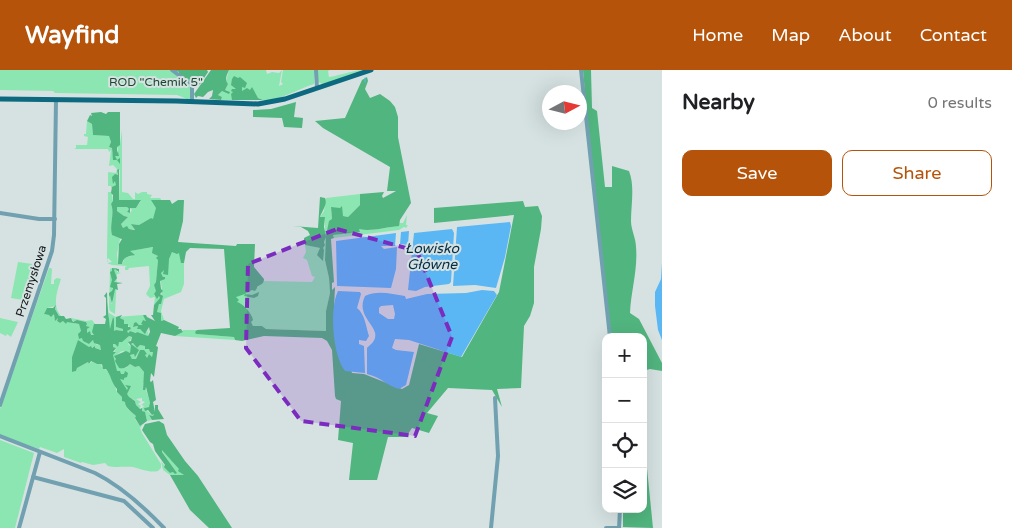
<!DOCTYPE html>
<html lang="en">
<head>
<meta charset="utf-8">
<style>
	body { margin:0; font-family:"Varela Round",sans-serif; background:#f6f6f6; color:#202124 }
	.controls { position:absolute; right:15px; bottom:15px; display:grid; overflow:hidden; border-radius:10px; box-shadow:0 5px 20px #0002 }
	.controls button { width:45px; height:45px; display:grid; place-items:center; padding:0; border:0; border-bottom:1px solid #e0e0e0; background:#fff; color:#202124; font:25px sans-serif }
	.compass { position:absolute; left:542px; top:15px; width:45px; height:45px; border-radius:50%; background:#fff; box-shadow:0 5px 20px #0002; rotate:83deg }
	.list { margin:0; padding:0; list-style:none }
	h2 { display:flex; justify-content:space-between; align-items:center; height:65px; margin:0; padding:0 20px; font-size:21px }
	h2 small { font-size:16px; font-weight:400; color:#757577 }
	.actions { display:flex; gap:10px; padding:15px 20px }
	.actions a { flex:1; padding:11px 0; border:1px solid #b45309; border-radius:10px; text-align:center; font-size:18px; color:#b45309 }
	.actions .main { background:#b45309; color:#fff }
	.icon { flex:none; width:28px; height:28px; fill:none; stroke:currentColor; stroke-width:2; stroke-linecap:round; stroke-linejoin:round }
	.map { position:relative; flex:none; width:662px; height:458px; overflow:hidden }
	header { display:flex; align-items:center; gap:30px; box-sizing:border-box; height:70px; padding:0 25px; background:#b45309; color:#fff }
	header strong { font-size:24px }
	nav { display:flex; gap:28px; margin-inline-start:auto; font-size:18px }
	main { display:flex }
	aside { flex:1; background:#fff }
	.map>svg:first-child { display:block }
</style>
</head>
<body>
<header>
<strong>Wayfind</strong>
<nav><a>Home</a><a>Map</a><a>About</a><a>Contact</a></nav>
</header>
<main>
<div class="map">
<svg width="662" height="458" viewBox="0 0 662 458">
	<rect width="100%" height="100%" fill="#d6e2e2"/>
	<g fill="#8ce6b1" fill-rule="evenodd">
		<path d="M 0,0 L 171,0 L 191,16 L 192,31 L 177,25 L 55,23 L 53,21 L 0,20 Z"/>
		<path d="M 229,0 L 266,0 L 267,4 L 272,2 L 279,3 L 282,0 L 279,16 L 283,14 L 281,12 L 283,0 L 315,0 L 314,14 C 298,19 280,31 263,30 C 257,29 254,24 250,20 L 242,22 L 241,17 L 247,13 L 234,22 L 232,30 L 221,30 L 222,27 L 218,25 L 222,21 L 230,22 L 225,20 L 228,14 L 226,11 Z"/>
		<path d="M 318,0 L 330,0 L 328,1 L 329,7 C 342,5 353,0 366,0 L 323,14 L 318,12 Z"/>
		<path d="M 87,51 L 92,54 L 93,65 L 109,66 L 111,72 L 109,77 L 112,78 L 112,83 L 114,86 L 119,85 L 118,82 L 117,83 L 118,78 L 116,77 L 120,74 L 122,60 L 122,122 L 128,123 L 133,129 L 135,129 L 135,122 L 138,124 L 142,122 L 147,122 L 147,124 L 152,125 L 150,128 L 160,128 L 162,131 L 160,131 L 163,132 L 169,140 L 174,138 L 178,142 L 176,143 L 174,141 L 171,145 L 173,151 L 170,161 L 167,160 L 169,152 L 166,152 L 169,148 L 168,144 L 160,154 L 163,158 L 159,155 L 156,158 L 157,153 L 151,148 L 139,155 L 132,154 L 134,159 L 137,159 L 129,159 L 127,157 L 123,158 L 121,154 L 128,147 L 124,146 L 117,141 L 117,137 L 127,137 L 129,139 L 127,142 L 130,143 L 132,140 L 130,138 L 136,138 L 141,131 L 119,130 L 120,100 L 117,100 L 118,106 L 116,106 L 118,108 L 116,115 L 111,118 L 113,132 L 111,134 C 115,145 109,155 112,165 L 118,166 L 122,169 L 120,169 L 117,184 L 118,194 L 122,194 L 125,188 L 134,185 L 129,181 L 154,177 L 153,183 L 158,186 L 157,188 L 158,190 L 156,212 L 154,215 L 157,221 L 154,225 L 157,228 L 159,226 L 161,228 L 154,235 L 155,227 L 150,228 L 146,224 L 150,216 L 149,196 L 129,198 L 128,200 L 125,200 L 125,197 L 127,196 L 112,195 L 107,193 L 112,192 L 108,188 L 107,190 L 109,192 L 107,191 L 107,184 L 108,122 L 111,122 L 111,116 L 108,116 L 108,102 L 116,103 L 117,99 L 113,95 L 109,96 L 111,80 L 109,82 L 108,79 L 74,79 L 76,78 L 76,75 L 87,75 L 88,67 L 84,66 L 84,64 L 86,64 Z"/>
		<path d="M 360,124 L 360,135 L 348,147 L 343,146 L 340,138 L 331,138 L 332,149 L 325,190 L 329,208 L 330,223 L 326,241 L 326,261 L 266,259 L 262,256 L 253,256 L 242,236 L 237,232 L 236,226 C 246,223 258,219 264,211 L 312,212 L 315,207 L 312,206 L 307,190 L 303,188 L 306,182 L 305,175 L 320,178 L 323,186 L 323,176 L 325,174 L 324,171 L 325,171 L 325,147 L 320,147 L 324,141 L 326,128 Z"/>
		<path d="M 407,145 L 406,155 L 408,155 L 406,158 L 404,157 L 399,160 L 334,168 L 333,165 L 359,162 L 359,159 C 371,162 386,157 398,156 L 399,153 L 403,153 Z"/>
		<path d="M 172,182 L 180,182 L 182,193 L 184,193 L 184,214 L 181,222 L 164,229 L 161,241 L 164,250 L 161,251 L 157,242 L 159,234 L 161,234 C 161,227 163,217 160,210 L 163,207 L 161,203 Z"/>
		<path d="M 18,192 L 40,195 L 38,210 L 39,196 L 34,195 L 32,209 L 27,211 L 23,230 L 11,228 Z"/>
		<path d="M 49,198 L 51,198 L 52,199 L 51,214 L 54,214 L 54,210 L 57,208 L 61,209 C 57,221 52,236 61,246 L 59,246 L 55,239 L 56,236 L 47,238 L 44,244 L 50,245 L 51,247 L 54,243 L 55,250 L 58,248 L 57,251 L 60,253 L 63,251 L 66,254 L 66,252 L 74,252 L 71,248 L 86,251 L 92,250 L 95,254 L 93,259 L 94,265 L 91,265 L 90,261 L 87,264 L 87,259 L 90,257 L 86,256 L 87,254 L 86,252 L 77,250 L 75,252 L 75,254 L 79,254 L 82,264 L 79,262 L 79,269 L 83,267 L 83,271 L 85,271 L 89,274 L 93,270 L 97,275 L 100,274 L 102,280 L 95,278 L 95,276 L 91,278 L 91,276 L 89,277 L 78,271 L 72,287 L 72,296 L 73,297 L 72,302 L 76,301 L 77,298 L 88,292 L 89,294 L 91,293 L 90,291 L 97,294 L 103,293 L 101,296 L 110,303 L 117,322 L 122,327 L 122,331 L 125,332 C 125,339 132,342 136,346 L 135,349 L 140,356 L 143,354 C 117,313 108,292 109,243 L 116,247 L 143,245 L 148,251 L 143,250 L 141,254 L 144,255 L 140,256 L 135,252 L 133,256 L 135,257 L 138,256 L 137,259 L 140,259 L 145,263 L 148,261 L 149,256 L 148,266 L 130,261 L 128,262 L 129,266 L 132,267 L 128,274 L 130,276 L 133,273 L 137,278 L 140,275 L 145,276 L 145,279 L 149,279 L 150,282 L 153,282 L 152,287 L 151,288 L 149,284 L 146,290 L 142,290 L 146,289 L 145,285 L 147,284 L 143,280 L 140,280 L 136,288 L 139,288 L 142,294 L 136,293 L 137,289 L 132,289 L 130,285 L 134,284 L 135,286 L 138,280 L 132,276 L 130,283 L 122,281 L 115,286 L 119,298 L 126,298 L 130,294 L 135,297 L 139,296 L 144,302 L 144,306 L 148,306 L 147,312 L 143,313 L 143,320 L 145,320 L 145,316 L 151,336 L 144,338 L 152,345 L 154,344 L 153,346 L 149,345 L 152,350 L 147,351 L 145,343 L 142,341 L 142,338 L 144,336 L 141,335 L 145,332 L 142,331 L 142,328 L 136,329 L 141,332 L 138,334 L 141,336 L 139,339 L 136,335 L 135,330 L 129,328 L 144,353 L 140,358 L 142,363 L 161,394 L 161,398 L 158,401 C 149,403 142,399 133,397 C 125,396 116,398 108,396 L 105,393 L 93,395 L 82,392 L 81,393 L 64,387 L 64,379 L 57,383 L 40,377 L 39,379 L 0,365 L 0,339 ZM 122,245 L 120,248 L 124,250 L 124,255 L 127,254 L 131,259 L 126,261 L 128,267 L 118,272 L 118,277 L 115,274 L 113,274 L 113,277 L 116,278 L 113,285 L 111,268 L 113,247 L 114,249 L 114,262 L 116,260 L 123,261 L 123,259 L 116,257 L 116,249 Z"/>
		<path d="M 112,198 L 113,211 L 111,234 L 113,233 L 114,198 L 117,198 L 117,202 L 121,203 L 117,204 L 115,244 L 110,241 L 109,238 L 110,199 Z"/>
		<path d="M 0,248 L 18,252 L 11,267 L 7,264 L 6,266 L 0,263 Z"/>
		<path d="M 183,260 L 197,260 L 196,264 L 234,267 L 235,270 L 175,266 L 183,262 Z"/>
		<path d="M 144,356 L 185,406 L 170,405 L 163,400 L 161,391 L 170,403 L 173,402 L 177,403 Z"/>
		<path d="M 0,370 L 34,383 L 15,458 L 0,458 Z"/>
	</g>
	<g fill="#51b57f" fill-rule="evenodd">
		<path d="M 173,0 L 207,0 L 208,2 L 200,14 L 194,18 L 179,5 L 179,2 Z"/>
		<path d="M 211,0 L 229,0 C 227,5 224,9 228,14 L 225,20 L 230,22 L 229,24 L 222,21 L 218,25 L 222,27 L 221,30 L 209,29 L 212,26 L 213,20 L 208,22 L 203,27 L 198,26 L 196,28 L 194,24 Z"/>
		<path d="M 583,0 L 591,0 L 592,38 L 597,41 L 605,117 L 612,117 L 612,96 L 629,101 C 635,116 631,135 631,151 C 631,160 636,168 636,177 C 638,199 631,221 630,243 L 639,249 L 662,293 L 662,301 L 650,299 L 643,301 L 643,267 L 611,267 L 591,91 Z"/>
		<path d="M 234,6 L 238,8 L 240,7 L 247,13 L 245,18 L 242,17 L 242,21 L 247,18 L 250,20 L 252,17 L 258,28 L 263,30 L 232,30 L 231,24 L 233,22 L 231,21 L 232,19 L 236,19 L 231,15 L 232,9 Z"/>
		<path d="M 367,7 L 368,11 L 365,19 L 370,28 L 380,24 L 390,31 L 395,37 L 398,47 L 398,67 L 411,133 L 400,150 L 399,156 C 386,157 371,162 359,159 L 360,162 L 333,165 L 334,168 L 331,169 L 334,212 L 332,213 L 332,220 L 335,217 L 334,239 L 352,303 L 364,304 L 402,319 L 409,315 L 419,274 L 462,287 L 499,222 L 514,145 L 434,153 L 434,138 L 523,131 L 525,137 L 538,136 L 542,146 L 541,159 L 534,197 L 534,233 L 530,246 L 524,256 L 521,318 L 497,319 L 502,337 L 492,320 L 448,318 L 427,343 L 438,346 L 429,363 L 412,358 L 406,367 L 388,367 L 377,410 L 349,410 L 353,373 L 338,370 L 341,331 L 336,329 L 335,326 L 332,280 L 327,271 L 322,268 L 264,266 L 242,271 L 235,270 L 234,267 L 196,264 L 195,262 L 197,260 L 230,258 L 224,179 L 190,178 L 186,182 L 184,193 L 181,193 L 179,183 L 177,184 L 172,182 L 169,189 L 168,205 L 163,204 L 164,200 L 161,203 L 163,207 L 165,207 L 165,209 L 160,211 L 161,219 L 163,221 L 160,224 L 163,226 L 161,234 L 159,234 L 157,242 L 161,243 L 161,251 L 164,250 L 179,257 L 178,259 L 181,259 L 183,262 L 175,266 L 161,263 L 156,276 L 158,277 L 154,307 L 151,303 L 150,311 L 151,312 L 153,310 L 156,330 L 153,332 L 155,342 L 155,335 L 158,335 L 158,339 L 164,349 L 152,350 L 149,345 L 153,346 L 154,344 L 152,345 L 148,340 L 145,341 L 144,338 L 149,337 L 150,333 L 146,317 L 145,320 L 143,320 L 144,302 L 139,296 L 135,297 L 130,294 C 126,298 124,299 119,298 L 115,291 L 116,289 L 114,286 L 126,281 L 130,283 L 131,276 L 128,272 L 131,271 L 132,267 L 129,266 L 122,272 L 119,272 L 118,277 L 115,274 L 113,274 L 113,277 L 116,278 L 113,282 L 116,282 L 113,285 L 117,301 L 120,301 L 121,304 L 124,304 L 125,301 L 128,303 L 127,307 L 124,308 L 124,310 L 120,309 L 127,320 L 128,318 L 125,315 L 131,316 L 127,324 L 129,327 L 135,331 L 136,335 L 140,339 L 142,338 L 142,341 L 145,342 L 147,351 L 140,356 L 135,348 L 136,346 C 132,342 125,338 125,332 L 122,331 L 122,327 L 117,322 L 117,319 C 111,312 111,305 106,299 L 103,299 L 102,294 L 97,294 L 91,291 L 89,294 L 88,292 L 77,298 L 76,301 L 72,302 L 72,287 L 78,270 L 89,277 L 91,276 L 92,278 L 95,276 L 95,278 L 101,280 L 100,275 L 94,273 L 93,270 L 89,274 L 83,271 L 82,268 L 79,269 L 78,264 L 81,261 L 79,254 L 67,252 L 66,254 L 63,251 L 60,253 L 57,251 L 58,248 L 55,251 L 54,244 L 51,247 L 49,245 L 44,244 L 47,238 L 53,238 L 56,235 L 55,239 L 59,246 L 64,246 L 66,249 L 71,248 L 73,252 L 77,250 L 86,252 L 87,254 L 86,256 L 90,257 L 87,259 L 87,263 L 90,261 L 91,265 L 94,265 L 92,262 L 94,254 L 105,254 L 106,249 L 103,247 L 106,245 L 106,228 L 104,226 L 107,222 C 107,235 109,248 110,259 L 113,247 L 114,249 L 114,261 L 116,260 L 123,261 L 123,259 L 116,257 L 116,247 L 122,245 L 120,248 L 124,250 L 124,254 L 128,254 L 128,257 L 130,257 L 131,259 L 127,261 L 128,263 L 130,261 L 136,263 L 137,262 L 148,266 L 150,262 L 149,257 L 145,264 L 140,259 L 137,259 L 138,256 L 133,257 L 134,253 L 136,252 L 139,255 L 143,255 L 141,254 L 143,250 L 146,251 L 143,245 L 146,245 L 147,247 L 155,251 L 151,245 L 153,245 L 154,235 L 160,228 L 159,226 L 157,229 L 154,224 L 156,221 L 154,215 L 156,212 L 158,190 L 156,188 L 158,186 L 152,183 L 153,177 L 130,181 L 135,185 C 129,186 123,187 122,194 L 118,194 L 119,174 L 122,169 L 112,165 C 109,155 115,144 111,134 L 113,131 L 113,125 L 111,123 L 112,117 L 116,115 L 115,111 L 113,114 L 112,107 L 115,104 L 118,105 L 117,100 L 119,99 L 119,130 L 141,130 L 136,138 L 130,138 L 130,143 L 127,142 L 129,139 L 127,137 L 117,137 L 117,141 L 124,146 L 128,147 L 121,154 L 123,158 L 127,156 L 129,159 L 135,160 L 131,154 L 139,155 L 151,148 L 153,149 L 156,138 L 151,130 L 170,130 L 172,134 L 178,130 L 184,130 L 183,151 L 178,172 L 236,176 L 237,174 L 255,174 L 254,197 L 264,209 C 264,214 261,214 257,217 L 257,218 L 255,221 L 252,220 L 245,224 L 252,225 L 259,222 L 258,226 L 254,228 L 244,226 L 245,224 L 236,227 L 239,230 L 237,232 C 242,233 252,243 253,250 L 251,252 L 253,256 L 262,256 L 266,259 L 326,261 L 326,241 L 330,223 L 329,208 L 325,190 L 326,167 L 324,172 L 325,175 L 323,178 L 324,180 L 323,191 L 317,185 L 320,178 L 305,175 L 304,168 L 310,165 L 308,161 L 301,157 L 292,156 L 318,158 L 320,127 L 325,128 C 328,134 322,141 320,147 L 325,147 L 324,157 L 326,166 L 329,151 L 332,149 L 331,137 L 340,138 L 342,136 L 343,146 L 348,147 L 360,135 L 360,124 L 384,122 L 382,126 L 383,128 L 396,121 L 387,121 L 390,97 L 323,58 L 315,51 L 345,48 L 362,10 ZM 133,273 L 137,278 L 140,275 L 145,276 L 145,279 L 149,279 L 150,282 L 153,282 L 152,287 L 149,284 L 147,288 L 145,285 L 147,284 L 144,280 L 140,280 L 136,289 L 132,289 L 130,285 L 134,284 L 135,287 L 139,280 L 131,274 Z"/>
		<path d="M 296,32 L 294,47 L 303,48 L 302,58 L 284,57 L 282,48 L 253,47 L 253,40 L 271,39 Z"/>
		<path d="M 101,42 L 106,44 L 108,42 L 120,42 L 120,75 L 117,77 L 117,83 L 118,81 L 119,86 L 115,86 L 117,90 L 120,88 L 120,94 L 117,90 L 113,90 L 112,78 L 109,77 L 111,72 L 109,66 L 93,65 L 92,54 L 87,51 L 90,45 L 92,46 L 91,43 Z"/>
		<path d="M 112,198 L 119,199 L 119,202 L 115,199 L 114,200 L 117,208 L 114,212 L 123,213 L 117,214 L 118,220 L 115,219 L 112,234 L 110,225 L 109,227 L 109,223 L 112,221 L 113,218 L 110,217 L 112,210 L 110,202 L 112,201 Z"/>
		<path d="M 159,351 L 164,354 L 167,365 L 185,391 L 198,406 L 232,458 L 209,458 L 190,440 L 170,405 L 184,405 L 178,401 L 179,399 L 162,380 L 162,382 L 177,403 L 175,404 L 173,402 L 170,403 L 164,397 L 165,395 L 155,381 L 153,374 L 150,372 L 142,360 L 145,354 Z"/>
		<path d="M 643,358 L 653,458 L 623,457 L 623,439 L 643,439 Z"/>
	</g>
	<g fill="#5bb7f4" fill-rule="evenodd">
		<path d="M 510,152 L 511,156 L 505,187 L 496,218 L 475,215 L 453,216 L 457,157 Z"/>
		<path d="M 452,159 L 454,163 L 451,212 L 449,214 L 425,217 L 416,221 L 408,220 L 414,163 Z"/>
		<path d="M 409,161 L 408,175 L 400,174 L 401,162 Z"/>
		<path d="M 396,163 L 395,176 L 381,176 L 384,179 L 397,177 L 396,199 L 391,218 L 337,216 L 336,171 Z"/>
		<path d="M 662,193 L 662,270 L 658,260 L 655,236 L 655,222 L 661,209 Z"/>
		<path d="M 482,220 L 494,221 L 497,225 L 461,287 L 409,270 L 395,269 L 392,278 L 396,280 L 414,282 L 406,315 L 399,319 C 387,316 381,307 367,304 L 367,278 C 370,275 374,272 375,268 C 379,256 355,246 365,226 C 377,220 392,224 405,226 L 406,229 L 427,224 L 466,223 ZM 393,235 L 395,244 L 394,249 L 388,249 L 379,243 L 379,238 L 381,236 Z"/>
		<path d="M 338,221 L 360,222 L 361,224 L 357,238 C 365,244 366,257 369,266 L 366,271 L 359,270 L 359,274 L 364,276 L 365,303 L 345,301 C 333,286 329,239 338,221 Z"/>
	</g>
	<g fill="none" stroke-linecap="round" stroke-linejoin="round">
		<path stroke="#5bb7f4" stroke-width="1" d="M 365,8 L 365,12"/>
		<g stroke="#71a1b0" stroke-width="4">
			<path d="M 172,0 L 192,15 L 192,31"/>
			<path d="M 316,0 L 317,18"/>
			<path d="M 581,0 L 610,267"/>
			<path d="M 0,143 L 39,149 L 55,149"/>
			<path d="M 0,335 L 52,181 L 54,165 L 56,30"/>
			<path d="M 0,366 L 95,403 C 121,416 144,437 164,458"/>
			<path d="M 33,407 L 124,431 L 153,458"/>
			<path d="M 19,458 L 40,382"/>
			<path d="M 491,458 L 498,386 L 495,328"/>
			<path d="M 606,458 L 619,458 L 620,439"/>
		</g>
		<path stroke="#0c697f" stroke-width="5" d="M 0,29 L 176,31 L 258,34 L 285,29 L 371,0"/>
	</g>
	<path fill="#7b2cbf" fill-opacity="0.2" stroke="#7b2cbf" stroke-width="4" stroke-dasharray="10 6" stroke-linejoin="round" d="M 337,159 L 417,181 L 452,267 L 415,366 L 301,351 L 246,278 L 248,194 Z"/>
	<g text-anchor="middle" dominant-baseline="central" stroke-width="4" stroke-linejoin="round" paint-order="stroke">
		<g font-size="12" fill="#1c462f" stroke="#d6e2e2">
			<text x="156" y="12">ROD "Chemik 5"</text>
		</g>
		<g font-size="12" fill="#171b1b" stroke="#d6e2e2">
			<text transform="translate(31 211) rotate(-72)">Przemysłowa</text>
		</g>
		<g font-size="14" font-style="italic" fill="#062f47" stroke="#d6e2e2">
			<text x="432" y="178">Łowisko<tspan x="432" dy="16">Główne</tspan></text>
		</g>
	</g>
</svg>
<div class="controls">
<button>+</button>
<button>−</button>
<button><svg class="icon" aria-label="locate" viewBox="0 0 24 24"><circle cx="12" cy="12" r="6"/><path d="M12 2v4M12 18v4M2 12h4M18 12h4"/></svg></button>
<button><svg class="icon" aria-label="layers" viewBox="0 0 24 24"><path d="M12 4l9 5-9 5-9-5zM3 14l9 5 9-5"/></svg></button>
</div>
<svg class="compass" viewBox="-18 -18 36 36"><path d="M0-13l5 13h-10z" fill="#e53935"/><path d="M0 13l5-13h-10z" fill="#757577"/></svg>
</div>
<aside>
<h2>Nearby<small>0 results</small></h2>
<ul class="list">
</ul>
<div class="actions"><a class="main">Save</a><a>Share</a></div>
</aside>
</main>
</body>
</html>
